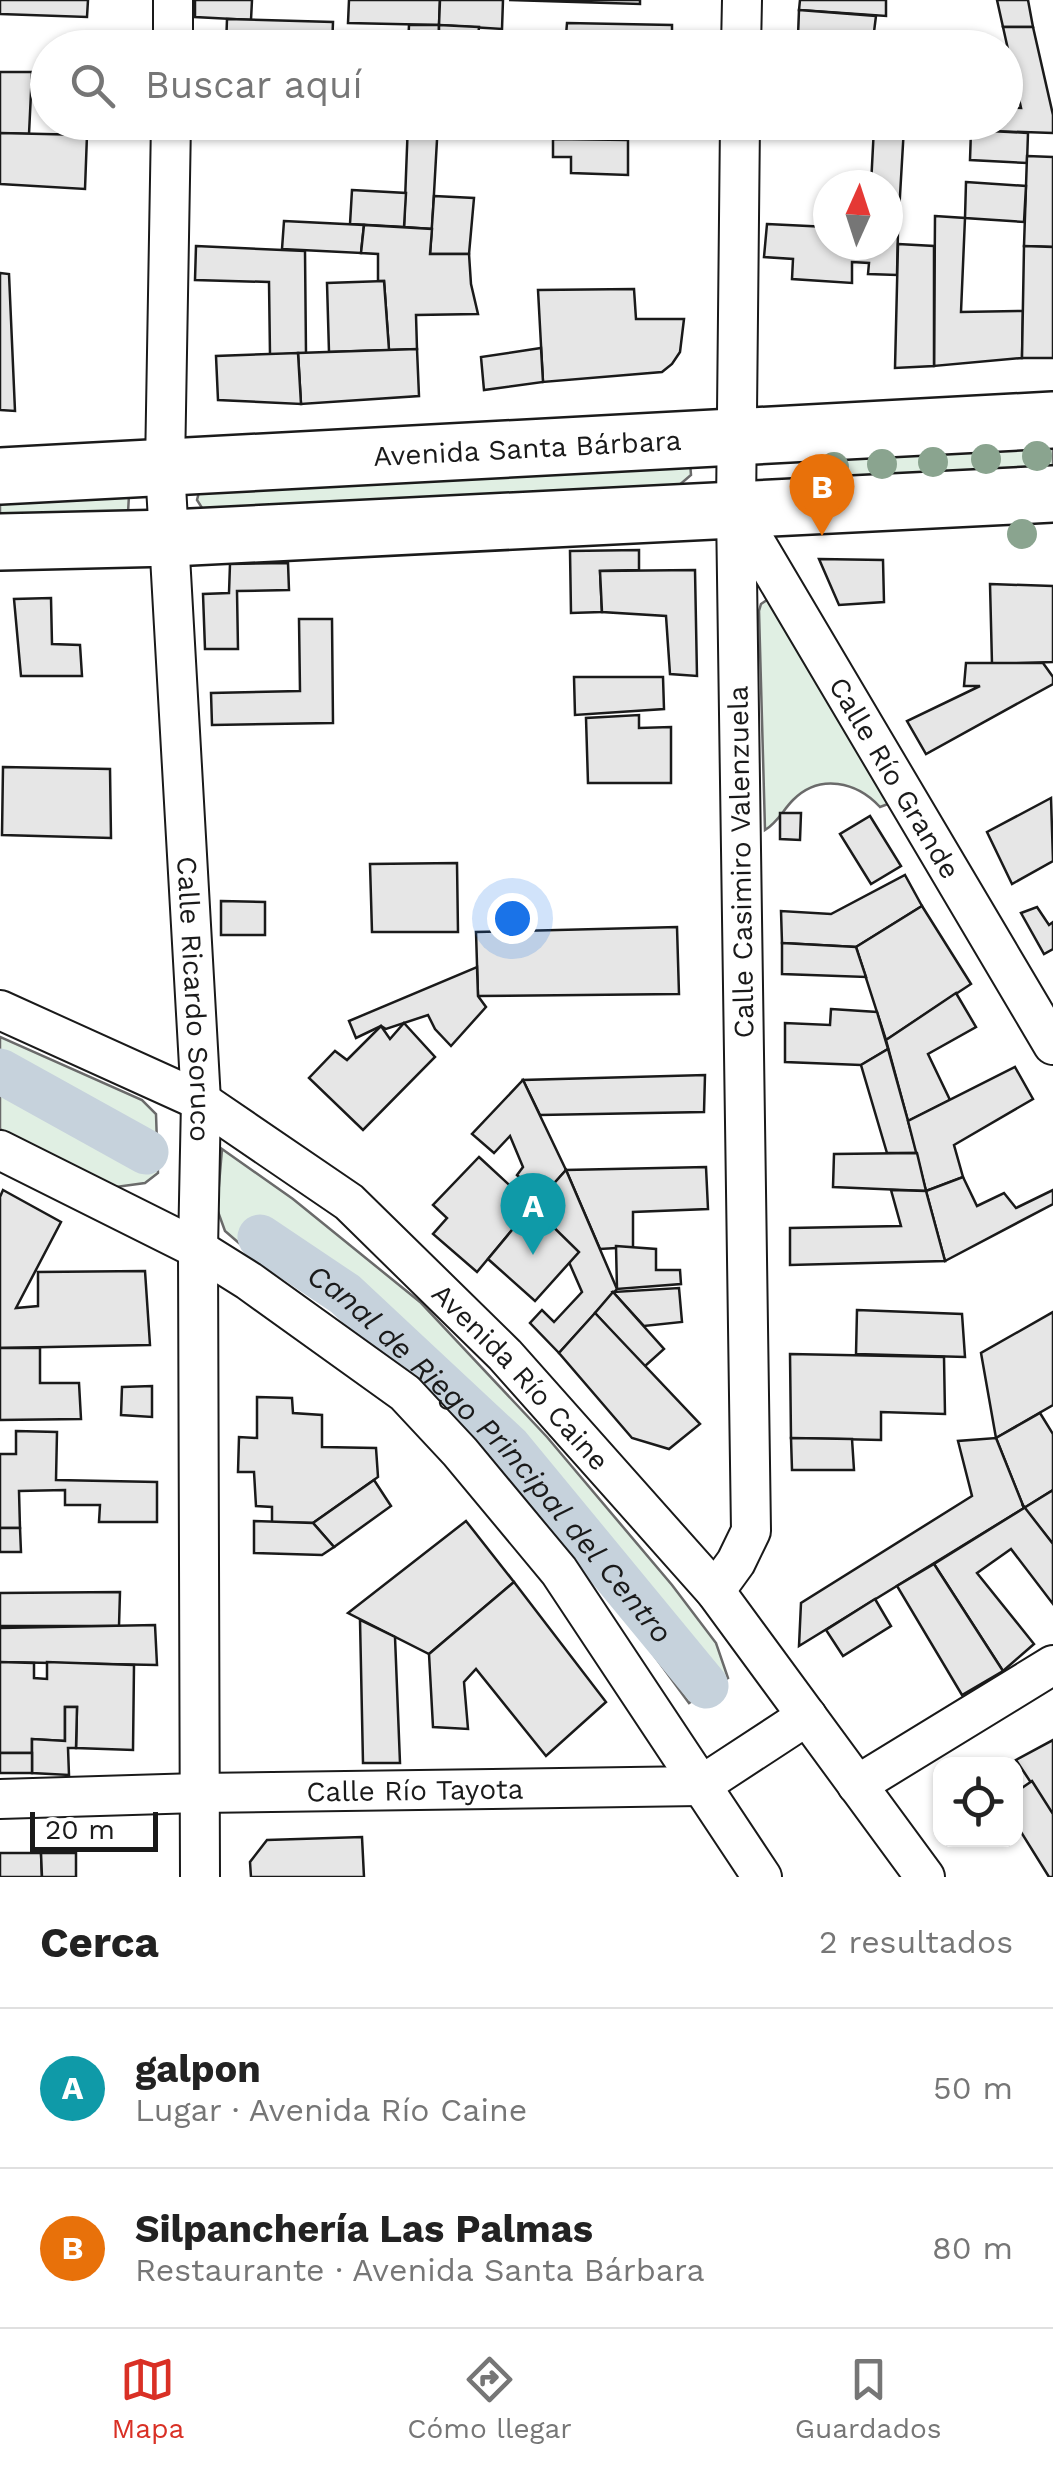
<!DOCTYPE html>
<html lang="es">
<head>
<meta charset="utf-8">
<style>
	body { margin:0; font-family:"Work Sans",sans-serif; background:#f6f6f6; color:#222 }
	.controls { position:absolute; right:30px; bottom:30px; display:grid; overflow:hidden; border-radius:20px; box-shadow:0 2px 8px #0004 }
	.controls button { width:90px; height:90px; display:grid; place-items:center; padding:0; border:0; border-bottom:2px solid #e0e0e0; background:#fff; color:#222; font:50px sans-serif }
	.compass { position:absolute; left:813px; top:170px; width:90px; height:90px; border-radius:50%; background:#fff; box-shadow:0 2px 8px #0004; rotate:3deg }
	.scale { position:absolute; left:30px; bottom:25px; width:128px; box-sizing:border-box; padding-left:10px; border:5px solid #1a1a1a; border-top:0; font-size:28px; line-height:35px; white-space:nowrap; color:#1a1a1a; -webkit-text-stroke:8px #fff; paint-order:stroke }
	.you { position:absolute; left:512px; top:918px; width:35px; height:35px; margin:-25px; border:8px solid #fff; border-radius:50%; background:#1a73e8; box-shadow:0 0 0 15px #1a73e833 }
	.badge { display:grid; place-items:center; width:65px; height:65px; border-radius:50%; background:#d93025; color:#fff; font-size:32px; font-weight:700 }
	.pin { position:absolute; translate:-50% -82px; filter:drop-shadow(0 2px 5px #0008) }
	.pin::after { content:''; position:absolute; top:52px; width:35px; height:30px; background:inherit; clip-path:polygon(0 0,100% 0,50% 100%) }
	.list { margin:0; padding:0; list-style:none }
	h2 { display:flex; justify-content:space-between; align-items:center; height:130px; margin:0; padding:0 40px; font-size:42px }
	h2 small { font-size:32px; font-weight:400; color:#767676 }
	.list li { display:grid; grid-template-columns:65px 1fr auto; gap:30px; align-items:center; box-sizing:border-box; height:160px; padding:0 40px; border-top:2px solid #e0e0e0 }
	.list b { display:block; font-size:38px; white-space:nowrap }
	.list p { margin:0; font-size:32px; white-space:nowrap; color:#767676 }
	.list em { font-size:32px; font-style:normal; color:#767676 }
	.icon { flex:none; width:55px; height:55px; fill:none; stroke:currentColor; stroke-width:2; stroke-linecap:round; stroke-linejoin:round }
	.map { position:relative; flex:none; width:1053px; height:1877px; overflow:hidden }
	.search { position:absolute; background:#fff; box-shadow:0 2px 8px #0004; left:30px; right:30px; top:30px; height:110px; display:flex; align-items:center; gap:25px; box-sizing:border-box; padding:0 35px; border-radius:55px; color:#767676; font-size:38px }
	.sheet { height:450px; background:#fff }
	nav { display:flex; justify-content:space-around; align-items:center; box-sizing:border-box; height:140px; border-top:2px solid #e0e0e0; background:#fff; font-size:28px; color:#767676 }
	nav a { display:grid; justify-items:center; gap:5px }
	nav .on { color:#d93025 }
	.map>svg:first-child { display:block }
</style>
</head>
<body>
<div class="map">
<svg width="1053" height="1877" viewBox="0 0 1053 1877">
	<rect width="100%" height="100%" fill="#fff"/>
	<g fill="#e0efe3" stroke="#6a6a6a" stroke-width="2.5">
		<path d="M 1053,439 L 1053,472 L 806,482 L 800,471 L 803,458 Z"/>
		<path d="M 690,462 L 691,475 L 677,487 L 204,511 L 197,500 L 200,488 Z"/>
		<path d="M 0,492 L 129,495 L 128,513 L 0,522 Z"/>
		<path d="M 767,600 L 780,610 L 888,804 L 880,807 C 857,782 820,773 793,800 C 783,810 778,822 765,830 L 759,611 L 761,604 Z"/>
		<path d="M 0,1037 L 142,1100 L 156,1114 L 158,1173 L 145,1183 L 116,1187 L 0,1129 Z"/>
		<path d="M 222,1149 L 293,1199 L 420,1302 L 547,1437 L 672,1585 L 716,1643 L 728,1678 L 689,1703 L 514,1465 L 426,1378 L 332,1302 L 247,1250 L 225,1231 L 217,1209 Z"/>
	</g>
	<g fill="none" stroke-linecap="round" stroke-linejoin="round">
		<g stroke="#c6d2dc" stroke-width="45">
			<path d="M 0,1071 L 146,1152"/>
			<path id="s1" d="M 260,1237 L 345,1294 L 509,1447 L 706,1686"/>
		</g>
	</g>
	<g fill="#e6e6e6" stroke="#1a1a1a" stroke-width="2.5">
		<path d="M 0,0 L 88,0 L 87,17 L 0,14 Z"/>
		<path d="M 195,0 L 252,0 L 251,20 L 195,17 Z"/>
		<path d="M 349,0 L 440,0 L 439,25 L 348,23 Z"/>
		<path d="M 440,0 L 503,0 L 502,29 L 439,25 Z"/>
		<path d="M 509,0 L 640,0 L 640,4 Z"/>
		<path d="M 800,0 L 886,0 L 886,16 L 799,10 Z"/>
		<path d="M 997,0 L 1028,0 L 1033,27 L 1003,27 Z"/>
		<path d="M 799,10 L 876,16 L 873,40 L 798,36 Z"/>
		<path d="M 227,19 L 333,22 L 332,48 L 226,48 Z"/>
		<path d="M 567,23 L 672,25 L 672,48 L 565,48 Z"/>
		<path d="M 409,25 L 439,25 L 439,48 L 408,48 Z"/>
		<path d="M 439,25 L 479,27 L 477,48 L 439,48 Z"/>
		<path d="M 1003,27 L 1033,27 L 1053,115 L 1053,133 L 958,130 L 959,122 L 1006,122 L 1006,107 L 1021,108 Z"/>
		<path d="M 0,72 L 32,72 L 29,134 L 0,133 Z"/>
		<path d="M 221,122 L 315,122 L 315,136 L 221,132 Z"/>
		<path d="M 332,122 L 408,122 L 407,139 L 331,134 Z"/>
		<path d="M 408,122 L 438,122 L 432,229 L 404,227 Z"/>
		<path d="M 438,122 L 535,122 L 533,138 L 438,136 Z"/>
		<path d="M 866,122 L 959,122 L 958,130 L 865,126 Z"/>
		<path d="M 874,127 L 904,127 L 898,230 L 888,230 L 888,185 L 871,185 Z"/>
		<path d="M 971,130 L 1028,133 L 1027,163 L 970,160 Z"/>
		<path d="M 0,133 L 87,135 L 85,189 L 0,184 Z"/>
		<path d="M 553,139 L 628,140 L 628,175 L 571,173 L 571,157 L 553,157 Z"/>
		<path d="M 1027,156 L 1053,157 L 1053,247 L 1024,246 Z"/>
		<path d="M 966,182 L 1026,186 L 1024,222 L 965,218 Z"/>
		<path d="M 352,190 L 406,193 L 404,227 L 350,224 Z"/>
		<path d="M 434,196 L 474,198 L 469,254 L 430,254 Z"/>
		<path d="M 935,216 L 965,218 L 961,312 L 1023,311 L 1022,358 L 934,366 Z"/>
		<path d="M 284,221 L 364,225 L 361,253 L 282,249 Z"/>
		<path d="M 767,224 L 828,227 L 828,245 L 888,245 L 888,230 L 898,230 L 897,275 L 868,274 L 869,263 L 852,262 L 852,283 L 792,279 L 793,259 L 764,257 Z"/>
		<path d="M 364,225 L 432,229 L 430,254 L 469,254 L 471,284 L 478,314 L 416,315 L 417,349 L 389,350 L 384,281 L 378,281 L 378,254 L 361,253 Z"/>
		<path d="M 898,244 L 934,246 L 934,366 L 895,368 Z"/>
		<path d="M 196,246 L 305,251 L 306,353 L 270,355 L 269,282 L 195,280 Z"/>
		<path d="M 1024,246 L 1053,247 L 1053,358 L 1022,358 Z"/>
		<path d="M 0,273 L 9,274 L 15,411 L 0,410 Z"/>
		<path d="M 384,281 L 389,350 L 329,352 L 327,283 Z"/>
		<path d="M 634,289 L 636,319 L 684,319 L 680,352 L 672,364 L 662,372 L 543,382 L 538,290 Z"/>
		<path d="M 541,348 L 543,382 L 484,390 L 481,357 Z"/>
		<path d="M 417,349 L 419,396 L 301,404 L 298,353 Z"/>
		<path d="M 298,353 L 301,404 L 218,400 L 216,356 Z"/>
		<path d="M 639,550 L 639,570 L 600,571 L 602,612 L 571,613 L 570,551 Z"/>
		<path d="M 819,559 L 883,560 L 884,602 L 839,605 Z"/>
		<path d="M 288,563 L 289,590 L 237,591 L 238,649 L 205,649 L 203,594 L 229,593 L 230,564 Z"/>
		<path d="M 695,570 L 697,676 L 670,674 L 666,616 L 602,612 L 600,571 Z"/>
		<path d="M 990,584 L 1053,586 L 1053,662 L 992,664 Z"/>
		<path d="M 51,598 L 52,644 L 80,645 L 82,676 L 21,676 L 14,599 Z"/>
		<path d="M 299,619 L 332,619 L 333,723 L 212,725 L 211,693 L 300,691 Z"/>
		<path d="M 966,663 L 1043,663 L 1053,677 L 1053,684 L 926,754 L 907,721 L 980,686 L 964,686 Z"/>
		<path d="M 574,677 L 663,677 L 664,709 L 575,715 Z"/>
		<path d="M 639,715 L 639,728 L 671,727 L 671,783 L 588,783 L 586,718 Z"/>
		<path d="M 3,767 L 110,769 L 111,838 L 2,835 Z"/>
		<path d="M 1051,798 L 1053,861 L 1012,884 L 987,832 Z"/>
		<path d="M 780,813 L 801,813 L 800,840 L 780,839 Z"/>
		<path d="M 870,816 L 901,866 L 871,884 L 840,834 Z"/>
		<path d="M 457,863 L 458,932 L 372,932 L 370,864 Z"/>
		<path d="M 905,875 L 922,906 L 856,947 L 782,943 L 781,911 L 831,914 Z"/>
		<path d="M 221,901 L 265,902 L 265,935 L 221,935 Z"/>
		<path d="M 922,906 L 971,984 L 886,1040 L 856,947 Z"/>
		<path d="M 1037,907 L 1049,925 L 1053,922 L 1053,949 L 1044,954 L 1021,913 Z"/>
		<path d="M 677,927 L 679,994 L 478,996 L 476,932 Z"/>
		<path d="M 782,943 L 856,947 L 866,977 L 782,974 Z"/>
		<path d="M 477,967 L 478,996 L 486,1007 L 451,1046 L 435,1029 L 428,1015 L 386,1029 L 381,1026 L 356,1038 L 349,1021 Z"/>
		<path d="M 956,993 L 976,1027 L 928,1054 L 950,1100 L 908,1121 L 886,1040 Z"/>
		<path d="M 831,1009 L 877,1012 L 888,1049 L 861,1065 L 785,1062 L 785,1023 L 830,1025 Z"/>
		<path d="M 404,1023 L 435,1057 L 363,1130 L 309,1078 L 335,1051 L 347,1060 L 381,1026 L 390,1039 Z"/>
		<path d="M 888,1049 L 908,1121 L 917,1153 L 887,1153 L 861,1065 Z"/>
		<path d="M 1015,1067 L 1033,1099 L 954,1145 L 963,1177 L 926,1191 L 908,1121 Z"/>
		<path d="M 705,1075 L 704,1112 L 540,1115 L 523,1080 Z"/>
		<path d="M 523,1080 L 566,1170 L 541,1198 L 517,1175 L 523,1167 L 510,1136 L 494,1153 L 472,1134 Z"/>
		<path d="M 917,1153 L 926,1191 L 833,1187 L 834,1154 Z"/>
		<path d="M 479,1157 L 532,1206 L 477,1272 L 433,1234 L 447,1218 L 433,1205 Z"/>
		<path d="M 706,1167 L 708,1209 L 633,1212 L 633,1247 L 600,1249 L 566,1170 Z"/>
		<path d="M 566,1170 L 617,1289 L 559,1353 L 530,1323 L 542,1310 L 554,1322 L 582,1292 L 541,1198 Z"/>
		<path d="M 963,1177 L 977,1206 L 1004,1193 L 1016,1208 L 1053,1190 L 1053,1204 L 945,1261 L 926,1191 Z"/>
		<path d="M 3,1190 L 61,1222 L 16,1308 L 38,1306 L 38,1272 L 145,1271 L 150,1345 L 0,1348 L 0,1197 Z"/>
		<path d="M 891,1190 L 926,1191 L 945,1261 L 790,1265 L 790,1228 L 901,1226 Z"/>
		<path d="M 532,1206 L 579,1252 L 535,1301 L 488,1259 Z"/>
		<path d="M 616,1246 L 656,1249 L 656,1270 L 680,1270 L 681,1284 L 617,1289 Z"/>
		<path d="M 679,1288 L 682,1322 L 644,1326 L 613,1292 Z"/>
		<path d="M 613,1292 L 664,1349 L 644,1367 L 595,1313 Z"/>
		<path d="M 857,1310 L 962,1314 L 965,1357 L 856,1354 Z"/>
		<path d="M 1053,1312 L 1053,1405 L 996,1438 L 981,1353 Z"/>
		<path d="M 595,1313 L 700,1424 L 669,1449 L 632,1438 L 559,1353 Z"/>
		<path d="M 0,1348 L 40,1348 L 40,1383 L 79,1383 L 81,1419 L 0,1420 Z"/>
		<path d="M 790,1354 L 944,1357 L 945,1414 L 881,1412 L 881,1440 L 791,1438 Z"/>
		<path d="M 152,1386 L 152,1417 L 121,1415 L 122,1387 Z"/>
		<path d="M 257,1397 L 292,1398 L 293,1413 L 322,1415 L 322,1447 L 376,1448 L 378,1477 L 313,1523 L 272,1522 L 272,1507 L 256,1506 L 254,1472 L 238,1472 L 239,1437 L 257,1438 Z"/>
		<path d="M 1040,1413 L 1053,1434 L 1053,1490 L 1024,1508 L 996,1438 Z"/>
		<path d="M 16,1431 L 57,1432 L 56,1480 L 157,1482 L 157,1522 L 99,1522 L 100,1505 L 65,1505 L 65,1490 L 19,1491 L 20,1528 L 0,1528 L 0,1454 L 16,1454 Z"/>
		<path d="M 791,1438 L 852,1439 L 854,1470 L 792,1470 Z"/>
		<path d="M 996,1438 L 1024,1508 L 799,1646 L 801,1603 L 972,1496 L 958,1441 Z"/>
		<path d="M 374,1480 L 391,1506 L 334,1547 L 313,1523 Z"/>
		<path d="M 1053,1490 L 1053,1544 L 1024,1508 Z"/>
		<path d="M 1022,1504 L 1053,1544 L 1053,1604 L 1011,1549 L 977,1573 L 1034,1644 L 1003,1671 L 934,1564 L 1024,1508 Z"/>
		<path d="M 254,1521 L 313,1523 L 334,1547 L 322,1555 L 254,1553 Z"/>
		<path d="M 466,1521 L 514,1582 L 429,1654 L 348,1613 Z"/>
		<path d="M 0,1528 L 20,1528 L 21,1552 L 0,1552 Z"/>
		<path d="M 934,1564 L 1003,1671 L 962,1695 L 897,1586 Z"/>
		<path d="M 514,1582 L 606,1702 L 546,1756 L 476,1669 L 464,1682 L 468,1729 L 433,1727 L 429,1654 Z"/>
		<path d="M 120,1592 L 119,1626 L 0,1626 L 0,1593 Z"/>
		<path d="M 875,1599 L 891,1626 L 843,1656 L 826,1630 Z"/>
		<path d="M 360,1620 L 395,1637 L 400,1763 L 363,1763 Z"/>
		<path d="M 155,1625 L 157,1665 L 0,1662 L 0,1628 Z"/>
		<path d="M 0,1662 L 34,1663 L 34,1678 L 47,1679 L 47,1662 L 134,1665 L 133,1750 L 76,1748 L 77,1707 L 65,1707 L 65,1741 L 32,1739 L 32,1753 L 0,1753 Z"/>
		<path d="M 65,1707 L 77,1707 L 76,1748 L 68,1748 L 69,1775 L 32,1773 L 32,1739 L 65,1741 Z"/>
		<path d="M 1053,1740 L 1053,1816 L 1016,1760 Z"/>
		<rect x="0" y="1753" width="32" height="20"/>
		<path d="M 1032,1781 L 1053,1814 L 1053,1877 L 1049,1877 L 1016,1824 L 1016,1792 Z"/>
		<path d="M 362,1837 L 364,1877 L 251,1877 L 250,1862 L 267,1840 Z"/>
		<path d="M 0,1853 L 41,1853 L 42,1877 L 0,1877 Z"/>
		<path d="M 41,1853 L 76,1853 L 76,1877 L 42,1877 Z"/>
	</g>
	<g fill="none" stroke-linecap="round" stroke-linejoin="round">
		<defs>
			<g id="minor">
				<path d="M 173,48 L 173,0"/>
				<path d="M 741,48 L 742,0"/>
				<path id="s2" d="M 171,122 L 165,468 L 201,1101 L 198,1249 L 200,1877"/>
				<path id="s3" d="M 737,511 L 1053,1045"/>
				<path id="s4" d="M 0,1010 L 201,1101 L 349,1202 L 505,1355 L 715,1591 L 925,1877"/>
				<path d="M 0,1150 L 198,1249 L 249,1281 L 405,1393 L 460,1452 L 559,1571 L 762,1877"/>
				<path d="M 715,1591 L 736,1562 L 751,1531 L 736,509 L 740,122"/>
				<path d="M 857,1785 L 1053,1665"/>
				<path id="s5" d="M 0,1799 L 198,1793 L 700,1786 L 807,1716"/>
			</g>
			<g id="trunk">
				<path id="s6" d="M 0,476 L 1053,420"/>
				<path d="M 0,542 L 171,538 L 1053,494"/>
			</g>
		</defs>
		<use href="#minor" stroke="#1a1a1a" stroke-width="42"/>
		<use href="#trunk" stroke="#1a1a1a" stroke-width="60"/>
		<use href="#minor" stroke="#fff" stroke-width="38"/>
		<use href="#trunk" stroke="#fff" stroke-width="55"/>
	</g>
	<g fill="#8aa48f">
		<circle cx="1037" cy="456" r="15"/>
		<circle cx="986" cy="459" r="15"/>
		<circle cx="933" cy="462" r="15"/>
		<circle cx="882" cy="464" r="15"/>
		<circle cx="834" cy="467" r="15"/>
		<circle cx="1022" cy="534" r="15"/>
	</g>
	<g text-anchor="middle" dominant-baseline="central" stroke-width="8" stroke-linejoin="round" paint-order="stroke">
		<g font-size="28" fill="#1a1a1a" stroke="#fff">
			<text stroke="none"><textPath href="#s6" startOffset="528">Avenida Santa Bárbara</textPath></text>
			<text stroke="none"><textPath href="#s3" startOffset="310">Calle Río Grande</textPath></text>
			<text transform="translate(741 862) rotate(-91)">Calle Casimiro Valenzuela</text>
			<text stroke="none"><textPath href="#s2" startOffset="878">Calle Ricardo Soruco</textPath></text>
			<text stroke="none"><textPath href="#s4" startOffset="645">Avenida Río Caine</textPath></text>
			<text stroke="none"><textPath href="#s5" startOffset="415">Calle Río Tayota</textPath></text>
		</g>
		<g font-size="30" font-style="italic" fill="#1a1a1a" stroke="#fff">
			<text stroke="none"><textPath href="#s1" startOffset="318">Canal de Riego Principal del Centro</textPath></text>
		</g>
	</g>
</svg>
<div class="controls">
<button><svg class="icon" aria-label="locate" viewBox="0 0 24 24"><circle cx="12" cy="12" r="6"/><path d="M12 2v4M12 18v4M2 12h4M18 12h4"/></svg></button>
</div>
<svg class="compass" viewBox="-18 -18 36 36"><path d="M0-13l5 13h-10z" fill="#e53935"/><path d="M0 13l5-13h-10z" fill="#767676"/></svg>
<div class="scale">20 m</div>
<div class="you"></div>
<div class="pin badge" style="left:533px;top:1255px;background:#0f9aa8">A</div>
<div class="pin badge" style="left:822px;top:536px;background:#e8710a">B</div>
<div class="search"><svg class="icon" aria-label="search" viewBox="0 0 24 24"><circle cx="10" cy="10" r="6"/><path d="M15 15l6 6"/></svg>Buscar aquí</div>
</div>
<section class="sheet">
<h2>Cerca<small>2 resultados</small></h2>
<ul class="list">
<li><span class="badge" style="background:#0f9aa8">A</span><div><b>galpon</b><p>Lugar · Avenida Río Caine</p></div><em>50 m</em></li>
<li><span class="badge" style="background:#e8710a">B</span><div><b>Silpanchería Las Palmas</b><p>Restaurante · Avenida Santa Bárbara</p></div><em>80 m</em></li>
</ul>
</section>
<nav>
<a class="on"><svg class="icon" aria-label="map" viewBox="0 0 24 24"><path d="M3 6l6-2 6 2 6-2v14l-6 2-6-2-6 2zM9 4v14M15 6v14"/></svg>Mapa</a>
<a><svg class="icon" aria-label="directions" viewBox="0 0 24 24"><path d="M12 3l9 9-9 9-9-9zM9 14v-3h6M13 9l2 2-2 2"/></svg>Cómo llegar</a>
<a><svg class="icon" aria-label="saved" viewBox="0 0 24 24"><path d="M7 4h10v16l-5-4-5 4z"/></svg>Guardados</a>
</nav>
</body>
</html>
